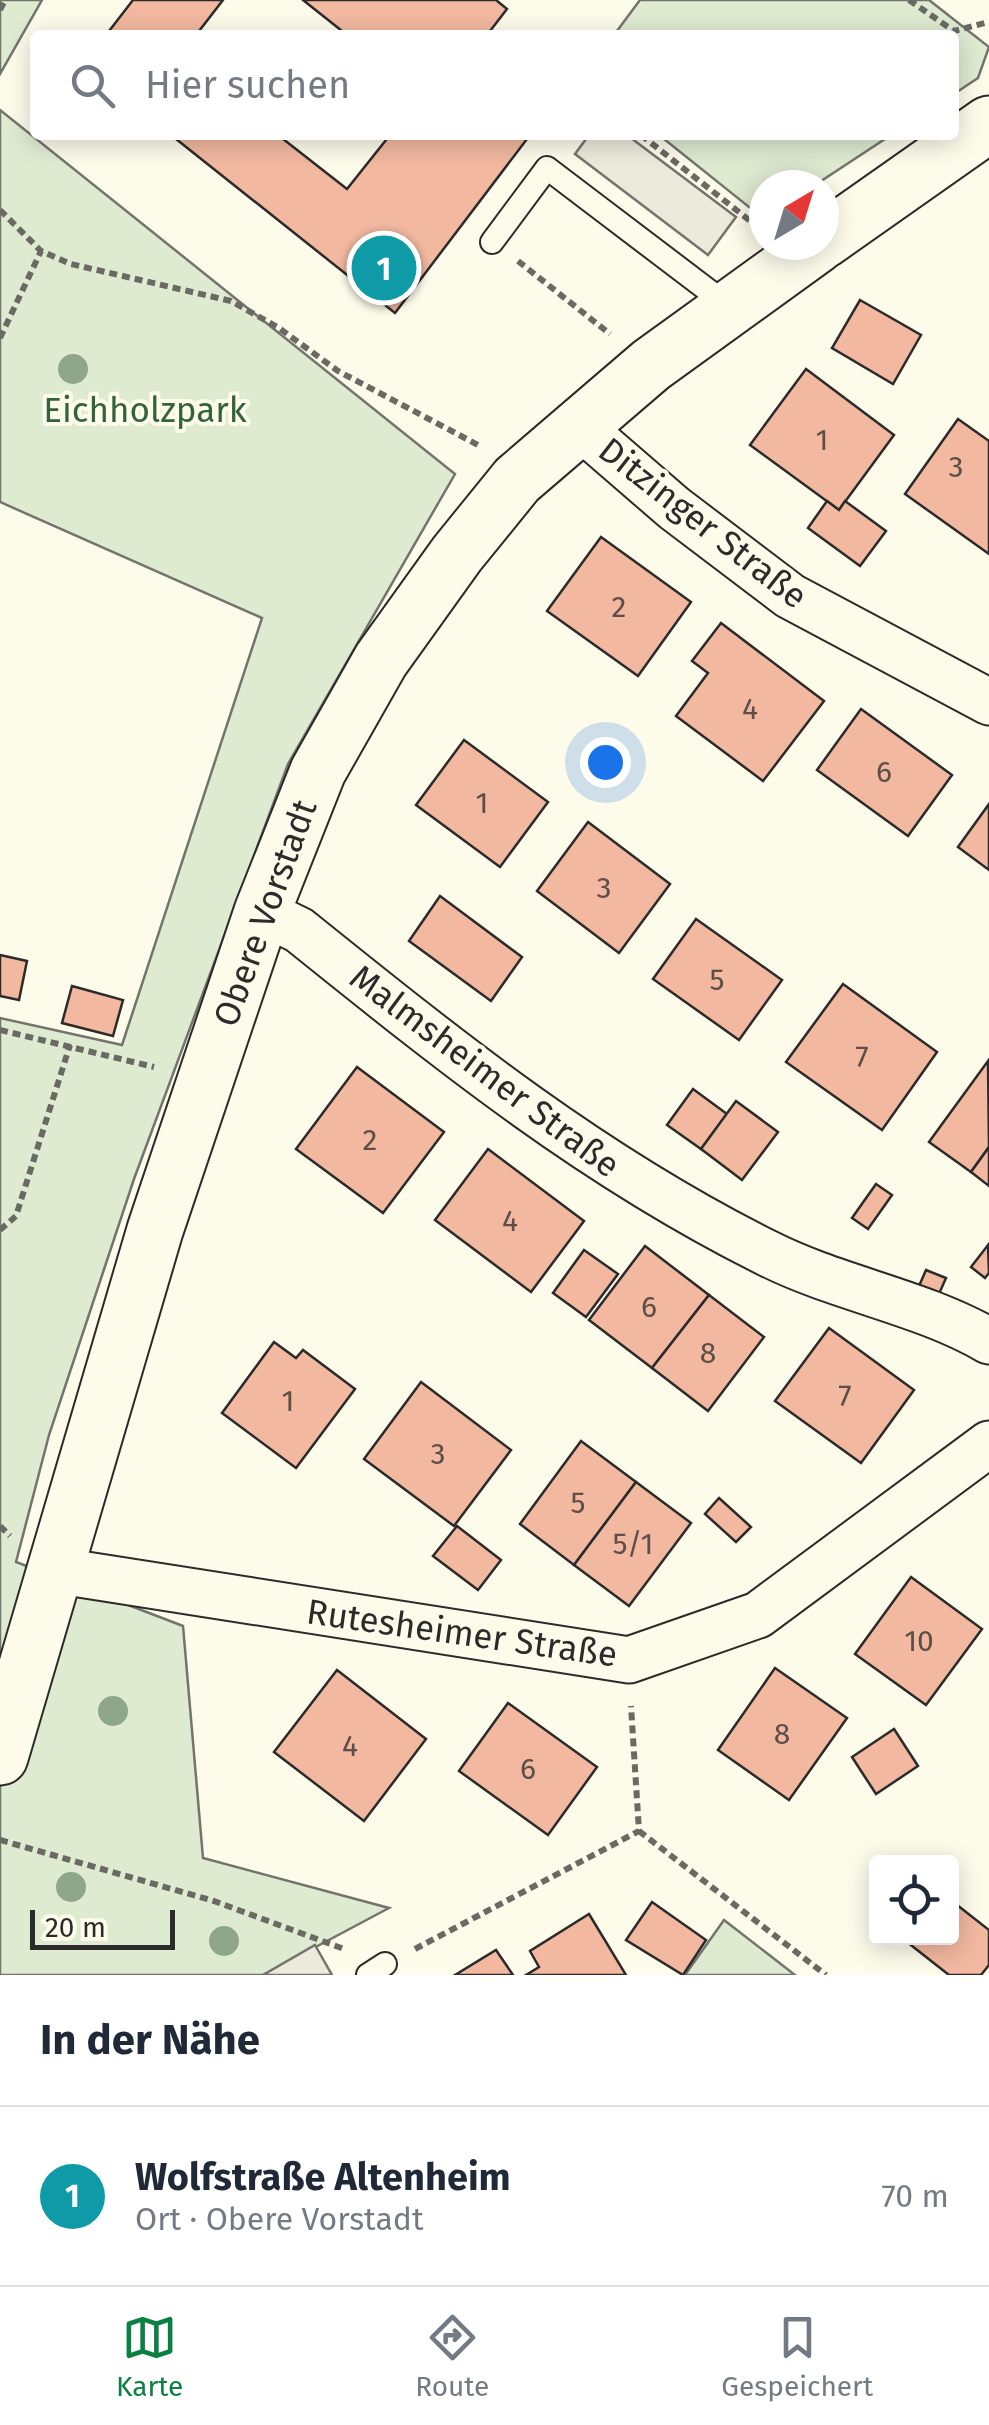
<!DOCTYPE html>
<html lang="de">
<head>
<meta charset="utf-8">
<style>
	body { margin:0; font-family:"Fira Sans",sans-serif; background:#f2f2f3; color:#1f2937 }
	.controls { position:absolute; right:30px; bottom:30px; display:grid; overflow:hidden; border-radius:10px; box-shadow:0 5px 25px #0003 }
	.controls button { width:90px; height:90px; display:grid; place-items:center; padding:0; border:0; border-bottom:2px solid #e0e1e3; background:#fff; color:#1f2937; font:50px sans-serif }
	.compass { position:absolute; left:749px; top:170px; width:90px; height:90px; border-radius:50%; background:#fff; box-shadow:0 5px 25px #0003; rotate:38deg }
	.scale { position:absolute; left:30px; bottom:25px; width:145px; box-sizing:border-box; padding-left:10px; border:5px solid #2b2b2b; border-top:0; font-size:28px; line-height:35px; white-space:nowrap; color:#2b2b2b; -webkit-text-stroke:8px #fdfbea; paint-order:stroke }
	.you { position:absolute; left:605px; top:762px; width:35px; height:35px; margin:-25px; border:8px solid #fff; border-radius:50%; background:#1a73e8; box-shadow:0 0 0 15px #1a73e833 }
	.badge { display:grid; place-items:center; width:65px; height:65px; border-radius:50%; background:#0b8043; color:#fff; font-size:32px; font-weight:700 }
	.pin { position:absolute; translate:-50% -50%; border:5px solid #fff; box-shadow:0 2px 10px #0006 }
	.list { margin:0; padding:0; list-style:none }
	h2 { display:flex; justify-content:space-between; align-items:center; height:130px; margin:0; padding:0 40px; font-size:42px }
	h2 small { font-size:32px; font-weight:400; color:#747a83 }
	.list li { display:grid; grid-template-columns:65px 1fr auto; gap:30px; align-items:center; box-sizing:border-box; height:180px; padding:0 40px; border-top:2px solid #e0e1e3 }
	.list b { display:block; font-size:38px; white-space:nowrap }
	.list p { margin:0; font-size:32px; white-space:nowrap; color:#747a83 }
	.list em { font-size:32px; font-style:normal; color:#747a83 }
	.icon { flex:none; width:55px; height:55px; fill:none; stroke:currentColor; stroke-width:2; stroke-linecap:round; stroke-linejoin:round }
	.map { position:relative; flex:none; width:989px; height:1975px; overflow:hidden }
	.search { position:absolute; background:#fff; box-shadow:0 5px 25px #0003; left:30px; right:30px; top:30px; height:110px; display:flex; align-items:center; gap:25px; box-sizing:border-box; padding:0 35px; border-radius:10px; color:#747a83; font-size:38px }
	.sheet { height:310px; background:#fff }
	nav { display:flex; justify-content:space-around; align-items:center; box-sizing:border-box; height:140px; border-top:2px solid #e0e1e3; background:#fff; font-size:28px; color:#747a83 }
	nav a { display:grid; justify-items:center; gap:5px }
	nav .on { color:#0b8043 }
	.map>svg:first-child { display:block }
</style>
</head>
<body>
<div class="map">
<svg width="989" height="1975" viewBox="0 0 989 1975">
	<rect width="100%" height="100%" fill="#fdfbea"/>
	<g fill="#deebd1" stroke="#74746e" stroke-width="2.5">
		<path d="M 0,0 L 42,0 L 0,74 Z"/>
		<path d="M 640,0 L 929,0 L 989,47 L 978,78 L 954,94 L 954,35 L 614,35 Z"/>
		<path d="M 0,110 L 455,474 L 288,764 L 134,1179 L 49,1435 L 16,1562 L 183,1626 L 203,1858 L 389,1908 L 263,1975 L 0,1975 L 0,1018 L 122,1045 L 262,618 L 0,502 Z"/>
		<path d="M 659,135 L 891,135 L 815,185 L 764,185 L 764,219 Z"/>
		<path d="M 724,1920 L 795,1975 L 685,1975 Z"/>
	</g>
	<g fill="#eceadb" stroke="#74746e" stroke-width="2.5">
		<path d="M 589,135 L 627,135 L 736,217 L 708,255 L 575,154 Z"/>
		<path d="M 315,1945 L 332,1975 L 263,1975 Z"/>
	</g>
	<g fill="#f2b8a0" stroke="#2b2b2b" stroke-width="2.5">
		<path d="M 133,0 L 223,0 L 196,35 L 106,35 Z"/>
		<path d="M 303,0 L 496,0 L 507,9 L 487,35 L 347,35 Z"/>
		<path d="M 171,135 L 278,135 L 347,189 L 390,135 L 530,135 L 395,313 Z"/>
		<path d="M 860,300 L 921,335 L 893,384 L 832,348 Z"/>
		<path d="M 806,369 L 894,435 L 839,510 L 750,445 Z"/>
		<path d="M 958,419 L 989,441 L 989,554 L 905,494 Z"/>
		<path d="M 827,501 L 839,510 L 845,501 L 886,531 L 860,566 L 808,528 Z"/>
		<path d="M 601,537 L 691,602 L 638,676 L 547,611 Z"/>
		<path d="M 721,623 L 824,701 L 763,781 L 676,716 L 708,673 L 692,661 Z"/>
		<path d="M 861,709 L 952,775 L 908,836 L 817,770 Z"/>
		<path d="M 464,740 L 548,802 L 500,867 L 416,805 Z"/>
		<path d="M 989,804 L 989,870 L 958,847 Z"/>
		<path d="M 588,822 L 670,884 L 619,953 L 537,891 Z"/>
		<path d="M 440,896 L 522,957 L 491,1001 L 409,941 Z"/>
		<path d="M 696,919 L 782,980 L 739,1040 L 653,979 Z"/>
		<path d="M 0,955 L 27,961 L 19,1000 L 0,996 Z"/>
		<path d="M 843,984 L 937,1052 L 882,1130 L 786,1062 Z"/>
		<path d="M 72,986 L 123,1000 L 113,1036 L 62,1023 Z"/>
		<path d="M 988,1061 L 989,1147 L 971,1172 L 929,1142 Z"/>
		<path d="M 357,1067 L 444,1132 L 383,1213 L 296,1149 Z"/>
		<path d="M 693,1089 L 727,1114 L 701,1149 L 667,1125 Z"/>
		<path d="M 736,1101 L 778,1132 L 742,1180 L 701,1149 Z"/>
		<path d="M 989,1147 L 989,1186 L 971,1172 Z"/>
		<path d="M 488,1149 L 584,1221 L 531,1292 L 435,1220 Z"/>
		<path d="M 876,1184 L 892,1195 L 868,1229 L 852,1218 Z"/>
		<path d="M 988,1245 L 989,1273 L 985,1278 L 971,1267 Z"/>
		<path d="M 645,1246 L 709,1295 L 652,1368 L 589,1320 Z"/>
		<path d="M 584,1250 L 618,1274 L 586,1317 L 553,1293 Z"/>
		<path d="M 926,1270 L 946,1278 L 939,1294 L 919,1286 Z"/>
		<path d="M 709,1295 L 764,1337 L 708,1411 L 652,1368 Z"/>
		<path d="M 829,1328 L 914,1390 L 861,1463 L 775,1401 Z"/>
		<path d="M 274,1342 L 296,1358 L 303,1350 L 355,1389 L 296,1468 L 222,1413 Z"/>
		<path d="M 421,1382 L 511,1450 L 454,1526 L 364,1459 Z"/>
		<path d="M 581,1441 L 636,1482 L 574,1565 L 520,1524 Z"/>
		<path d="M 636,1482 L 691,1523 L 629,1606 L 574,1565 Z"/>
		<path d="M 719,1498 L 751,1527 L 736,1542 L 705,1514 Z"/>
		<path d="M 457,1526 L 501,1560 L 478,1590 L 433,1556 Z"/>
		<path d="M 911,1577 L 982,1629 L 926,1705 L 855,1654 Z"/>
		<path d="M 775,1668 L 847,1718 L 789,1800 L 718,1750 Z"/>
		<path d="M 337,1670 L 426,1739 L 364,1821 L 274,1752 Z"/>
		<path d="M 508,1703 L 597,1767 L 548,1835 L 459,1771 Z"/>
		<path d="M 894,1729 L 918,1766 L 876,1794 L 852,1757 Z"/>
		<path d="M 952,1901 L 989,1930 L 989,1965 L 981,1975 L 949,1975 L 907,1942 L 910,1938 L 952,1938 Z"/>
		<path d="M 652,1902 L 706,1940 L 683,1975 L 626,1940 Z"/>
		<path d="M 589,1914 L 626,1975 L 526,1975 L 539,1967 L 530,1951 Z"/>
		<path d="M 496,1950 L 513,1975 L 455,1975 Z"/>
	</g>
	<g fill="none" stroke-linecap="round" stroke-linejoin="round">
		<defs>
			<g id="lane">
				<path d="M 492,242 L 547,168 L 730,307"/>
				<path d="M 368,1975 L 385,1964"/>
			</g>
			<g id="street">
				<path d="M 578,425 L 674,508 L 790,596 L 989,702"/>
				<path d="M 262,912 L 299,930 C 452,1053 592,1166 769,1254 C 839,1289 922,1302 989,1341"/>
				<path d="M 54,1570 L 629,1660 L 758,1615 L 989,1444"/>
			</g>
			<g id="secondary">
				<path d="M 824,240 L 989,124"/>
				<path d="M 0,1757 L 155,1230 L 262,912 L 318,771 L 381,660 L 457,554 L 517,480 L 651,365 L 817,245"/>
			</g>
		</defs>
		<use href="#lane" stroke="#2b2b2b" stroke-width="26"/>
		<use href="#street" stroke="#2b2b2b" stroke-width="49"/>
		<use href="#secondary" stroke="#2b2b2b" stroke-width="59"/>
		<g stroke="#6a6964" stroke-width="6" stroke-dasharray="8 5" stroke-linecap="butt">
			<path d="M 909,0 L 954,31 L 989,22"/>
			<path d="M 0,10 L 5,0"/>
			<path d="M 641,135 L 758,227"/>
			<path d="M 0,210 L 41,251 L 71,264 L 231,301 L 279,328 L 338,371 L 480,446"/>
			<path d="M 518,261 L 610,334"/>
			<path d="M 0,338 L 41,251"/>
			<path d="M 0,1030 L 154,1067"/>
			<path d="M 0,1230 L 16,1216 L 70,1045"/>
			<path d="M 0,1526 L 10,1536"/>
			<path d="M 639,1831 L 826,1975"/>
			<path d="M 0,1840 L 214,1901 L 344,1949"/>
			<path d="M 415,1949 L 639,1831 L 631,1706"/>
		</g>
		<use href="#lane" stroke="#fdfbea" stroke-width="22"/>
		<use href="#street" stroke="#fdfbea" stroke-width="45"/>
		<use href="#secondary" stroke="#fdfbea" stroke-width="55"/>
	</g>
	<g fill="#8ea78a">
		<circle cx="73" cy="369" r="15"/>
		<circle cx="113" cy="1711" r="15"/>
		<circle cx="71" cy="1887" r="15"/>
		<circle cx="224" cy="1941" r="15"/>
	</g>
	<g text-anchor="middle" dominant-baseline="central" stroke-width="8" stroke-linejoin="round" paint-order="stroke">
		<g font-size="30" fill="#5d4e48">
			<text x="822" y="440">1</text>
			<text x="956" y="467">3</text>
			<text x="619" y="607">2</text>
			<text x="750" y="709">4</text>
			<text x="884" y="772">6</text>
			<text x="482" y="803">1</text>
			<text x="604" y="888">3</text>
			<text x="717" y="980">5</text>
			<text x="862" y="1057">7</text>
			<text x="370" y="1140">2</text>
			<text x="510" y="1221">4</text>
			<text x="649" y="1307">6</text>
			<text x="708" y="1353">8</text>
			<text x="845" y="1396">7</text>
			<text x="288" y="1401">1</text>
			<text x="438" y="1454">3</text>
			<text x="578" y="1503">5</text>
			<text x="633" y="1544">5/1</text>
			<text x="919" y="1641">10</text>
			<text x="782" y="1734">8</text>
			<text x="350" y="1746">4</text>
			<text x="528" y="1769">6</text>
		</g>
		<g font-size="35" fill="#34623c" stroke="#fdfbea">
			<text x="145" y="410">Eichholzpark</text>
		</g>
		<g font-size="35" fill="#2b2b2b" stroke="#fdfbea">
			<text transform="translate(703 523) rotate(38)">Ditzinger Straße</text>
			<text transform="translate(265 913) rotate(-70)">Obere Vorstadt</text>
			<text transform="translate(485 1071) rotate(37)">Malmsheimer Straße</text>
			<text transform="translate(462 1633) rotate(8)">Rutesheimer Straße</text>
		</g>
	</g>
</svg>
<div class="controls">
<button><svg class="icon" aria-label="locate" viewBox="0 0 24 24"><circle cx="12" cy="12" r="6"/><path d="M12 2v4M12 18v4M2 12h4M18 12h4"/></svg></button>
</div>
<svg class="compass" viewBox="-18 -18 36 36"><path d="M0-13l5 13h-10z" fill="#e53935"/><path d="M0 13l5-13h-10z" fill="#747a83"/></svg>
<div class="scale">20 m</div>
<div class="you"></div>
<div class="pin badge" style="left:384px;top:268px;background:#0f9aa8">1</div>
<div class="search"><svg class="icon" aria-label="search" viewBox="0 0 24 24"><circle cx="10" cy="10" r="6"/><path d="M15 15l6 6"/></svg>Hier suchen</div>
</div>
<section class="sheet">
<h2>In der Nähe<small></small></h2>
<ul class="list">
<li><span class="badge" style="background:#0f9aa8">1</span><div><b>Wolfstraße Altenheim</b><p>Ort · Obere Vorstadt</p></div><em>70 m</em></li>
</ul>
</section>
<nav>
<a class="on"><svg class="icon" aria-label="map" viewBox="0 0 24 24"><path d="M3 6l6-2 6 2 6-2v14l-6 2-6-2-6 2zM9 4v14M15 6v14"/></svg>Karte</a>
<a><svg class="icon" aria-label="directions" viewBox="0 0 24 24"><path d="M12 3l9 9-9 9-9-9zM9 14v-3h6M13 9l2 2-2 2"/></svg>Route</a>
<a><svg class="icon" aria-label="saved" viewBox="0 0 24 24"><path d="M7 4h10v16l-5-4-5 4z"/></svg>Gespeichert</a>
</nav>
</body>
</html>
